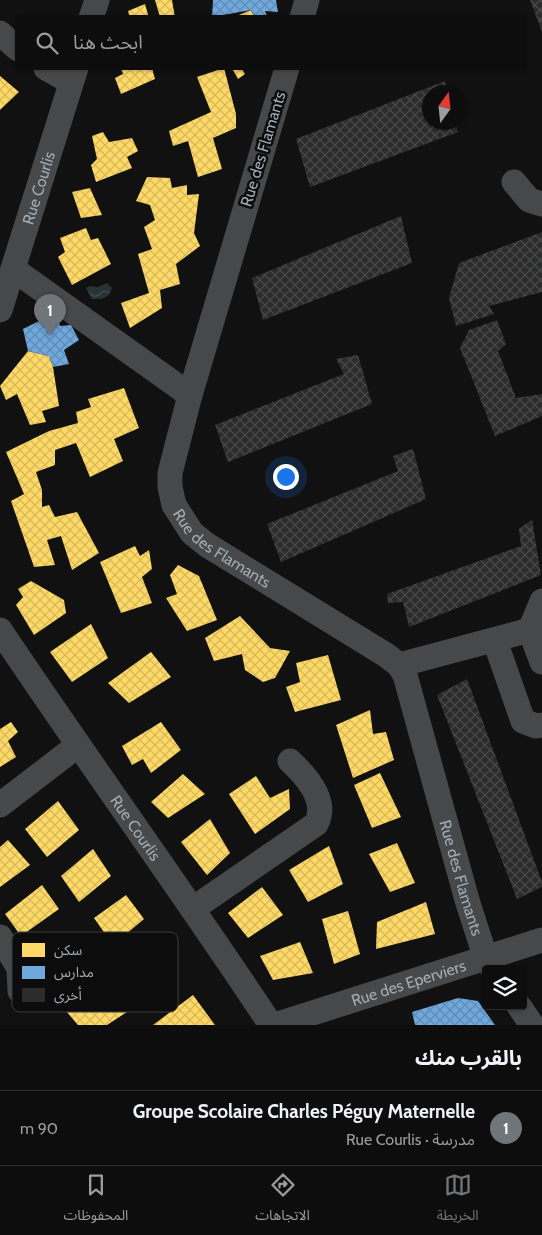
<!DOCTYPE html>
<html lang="ar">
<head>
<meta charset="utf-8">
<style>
	body { margin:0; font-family:Cabin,"Noto Sans Arabic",sans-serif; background:#1b1b1c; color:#f1f3f6; direction:rtl }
	.controls { position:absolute; right:15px; bottom:15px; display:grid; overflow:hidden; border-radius:5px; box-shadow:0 1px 4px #0004 }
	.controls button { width:45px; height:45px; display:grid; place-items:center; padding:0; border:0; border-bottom:1px solid #2d2d2e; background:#0d0d0e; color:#f1f3f6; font:25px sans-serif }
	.compass { position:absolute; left:422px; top:85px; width:45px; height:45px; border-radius:50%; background:#0d0d0e; box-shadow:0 1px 4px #0004; rotate:15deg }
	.you { position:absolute; left:285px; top:476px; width:18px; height:18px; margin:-12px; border:4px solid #fff; border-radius:50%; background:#1a73e8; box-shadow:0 0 0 8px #1a73e833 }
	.badge { display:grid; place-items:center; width:32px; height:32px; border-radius:50%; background:#70757a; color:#fff; font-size:16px; font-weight:700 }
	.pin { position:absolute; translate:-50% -41px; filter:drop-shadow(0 1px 2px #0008) }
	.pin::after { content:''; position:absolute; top:26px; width:18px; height:15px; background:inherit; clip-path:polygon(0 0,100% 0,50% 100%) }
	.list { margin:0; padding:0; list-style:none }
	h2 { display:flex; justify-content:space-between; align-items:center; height:65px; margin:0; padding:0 20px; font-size:21px }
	h2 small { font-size:16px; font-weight:400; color:#9a9c9e }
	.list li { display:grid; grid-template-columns:32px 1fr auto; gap:15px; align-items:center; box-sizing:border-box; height:75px; padding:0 20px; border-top:1px solid #2d2d2e }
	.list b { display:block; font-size:19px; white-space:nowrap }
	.list p { margin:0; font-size:16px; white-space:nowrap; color:#9a9c9e }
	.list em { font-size:16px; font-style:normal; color:#9a9c9e }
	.icon { flex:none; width:28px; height:28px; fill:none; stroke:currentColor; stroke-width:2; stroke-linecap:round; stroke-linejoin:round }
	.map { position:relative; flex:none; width:542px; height:1025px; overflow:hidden; direction:ltr }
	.search { position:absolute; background:#0d0d0e; box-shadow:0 1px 4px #0004; left:15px; right:15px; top:15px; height:55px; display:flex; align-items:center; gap:12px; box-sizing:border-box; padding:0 18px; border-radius:5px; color:#9a9c9e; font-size:19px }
	.sheet { height:140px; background:#0d0d0e }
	nav { display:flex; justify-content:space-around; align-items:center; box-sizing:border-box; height:70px; border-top:1px solid #2d2d2e; background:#0d0d0e; font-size:14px; color:#9a9c9e }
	nav a { display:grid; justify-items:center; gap:2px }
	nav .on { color:#70757a }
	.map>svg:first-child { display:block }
</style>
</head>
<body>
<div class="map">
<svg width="542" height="1025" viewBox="0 0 542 1025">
	<defs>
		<pattern id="water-waves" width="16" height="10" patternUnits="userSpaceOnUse" patternTransform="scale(1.25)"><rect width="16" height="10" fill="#293336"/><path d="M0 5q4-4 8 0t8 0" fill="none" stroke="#454e51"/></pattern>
		<pattern id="homes-cross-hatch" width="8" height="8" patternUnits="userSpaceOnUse" patternTransform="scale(1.25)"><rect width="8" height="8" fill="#ffd966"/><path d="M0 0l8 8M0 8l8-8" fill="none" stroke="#d6b85c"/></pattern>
		<pattern id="schools-cross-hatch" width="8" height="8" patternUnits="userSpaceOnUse" patternTransform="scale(1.25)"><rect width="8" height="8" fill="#6fa8dc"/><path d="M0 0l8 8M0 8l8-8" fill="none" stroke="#608bb2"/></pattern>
		<pattern id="building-cross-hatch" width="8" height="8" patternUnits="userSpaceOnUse" patternTransform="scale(1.25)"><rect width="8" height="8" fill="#2c2c2d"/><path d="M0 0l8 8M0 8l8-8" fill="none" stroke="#474849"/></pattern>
	</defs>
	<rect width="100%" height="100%" fill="#111112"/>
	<path fill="url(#water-waves)" d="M 107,283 L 112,288 C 109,299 102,299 92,299 L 86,288 L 90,286 L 98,287 Z"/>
	<g fill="url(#homes-cross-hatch)">
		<path d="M 155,0 L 172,0 L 175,18 L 160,17 Z"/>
		<path d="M 145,4 L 149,18 L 130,18 L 128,11 Z"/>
		<path d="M 251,10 L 255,18 L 234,18 L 234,17 Z"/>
		<path d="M 121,68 L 152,68 L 155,79 L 121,94 L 115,78 L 123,74 Z"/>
		<path d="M 224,68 L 236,114 L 236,128 L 213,138 L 222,169 L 198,177 L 188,141 L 173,146 L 169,131 L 211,112 L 197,77 Z"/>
		<path d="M 232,68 L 241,68 L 245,74 L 238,79 Z"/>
		<path d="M 0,76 L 19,92 L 0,110 Z"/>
		<path d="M 103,132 L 109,142 L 132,138 L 138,151 L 127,157 L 132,168 L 96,182 L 91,165 L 97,159 L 92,136 Z"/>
		<path d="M 147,177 L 170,178 L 172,188 L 187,185 L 187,195 L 199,194 L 194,233 L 200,246 L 176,264 L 180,284 L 160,290 L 162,308 L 130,328 L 121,303 L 149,293 L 138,254 L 152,249 L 144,227 L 155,220 L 150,205 L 136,201 Z"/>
		<path d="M 90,188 L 102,215 L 81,218 L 72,192 Z"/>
		<path d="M 86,228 L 91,240 L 98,238 L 111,264 L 72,285 L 58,257 L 65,252 L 60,238 Z"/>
		<path d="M 28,351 L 49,356 L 53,367 L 59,406 L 42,411 L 46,422 L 30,425 L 17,394 L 6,400 L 0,386 Z"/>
		<path d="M 124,388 L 139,428 L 114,439 L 123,461 L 90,477 L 76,443 L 55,450 L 55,465 L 36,472 L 42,490 L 42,507 L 49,505 L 55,517 L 77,512 L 99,553 L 72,570 L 61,536 L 47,540 L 55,565 L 34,567 L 11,501 L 24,494 L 6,452 L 49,431 L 78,423 L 76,412 L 91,407 L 88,399 Z"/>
		<path d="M 135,546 L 140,556 L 149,550 L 152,569 L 142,577 L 152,603 L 121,613 L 100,562 Z"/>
		<path d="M 178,565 L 199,576 L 217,620 L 187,631 L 166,598 L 177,594 L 170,575 Z"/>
		<path d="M 31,581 L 64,600 L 66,613 L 34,635 L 16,605 L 23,597 L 18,589 Z"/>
		<path d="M 240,616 L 270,648 L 290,651 L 275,678 L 263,682 L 245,670 L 242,654 L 214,661 L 205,638 Z"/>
		<path d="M 91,624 L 108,658 L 72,682 L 50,652 Z"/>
		<path d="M 151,652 L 171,677 L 129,703 L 108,683 Z"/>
		<path d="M 328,655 L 341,700 L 295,712 L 286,687 L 300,682 L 296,663 Z"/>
		<path d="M 370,710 L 373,734 L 386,732 L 394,760 L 353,778 L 336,725 Z"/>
		<path d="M 11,722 L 18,732 L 8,741 L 16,757 L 0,767 L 0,729 Z"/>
		<path d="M 161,722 L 181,750 L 151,773 L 143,759 L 132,765 L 122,746 Z"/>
		<path d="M 380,773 L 401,817 L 372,828 L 354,785 Z"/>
		<path d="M 183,774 L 205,794 L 168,818 L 151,802 Z"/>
		<path d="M 256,776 L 270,798 L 289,789 L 290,809 L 255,834 L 229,794 Z"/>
		<path d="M 58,801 L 79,830 L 47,857 L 25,829 Z"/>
		<path d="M 210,819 L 230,853 L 207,875 L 181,842 Z"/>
		<path d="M 8,840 L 30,865 L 0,887 L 0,847 Z"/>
		<path d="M 397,843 L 415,883 L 390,892 L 369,854 Z"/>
		<path d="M 329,846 L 343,884 L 308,902 L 289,870 Z"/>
		<path d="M 93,849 L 111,876 L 79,902 L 61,876 Z"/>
		<path d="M 42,885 L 59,909 L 21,936 L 5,914 Z"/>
		<path d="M 262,887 L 283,915 L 248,938 L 228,913 Z"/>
		<path d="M 126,895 L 144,919 L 113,945 L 94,918 Z"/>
		<path d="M 426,902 L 435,934 L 376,949 L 377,922 Z"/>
		<path d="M 348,911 L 360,954 L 334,964 L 322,919 Z"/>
		<path d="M 300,942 L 313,973 L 273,980 L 260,956 Z"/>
		<path d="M 110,982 L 130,1010 L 107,1025 L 78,1025 L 66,1011 Z"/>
		<path d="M 193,995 L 215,1025 L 153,1025 Z"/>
	</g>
	<g fill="url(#schools-cross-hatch)">
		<path d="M 213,0 L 276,0 L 278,12 L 265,11 L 268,18 L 255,18 L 251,10 L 212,17 Z"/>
		<path d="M 57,312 L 60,326 L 71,325 L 79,340 L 64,350 L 69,364 L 53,367 L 49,356 L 28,351 L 23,329 Z"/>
		<path d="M 458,998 L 478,1001 L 495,1025 L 415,1025 L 412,1012 Z"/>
	</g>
	<g fill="url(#building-cross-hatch)">
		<path d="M 530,0 L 542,0 L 542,32 Z"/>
		<path d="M 445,81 L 448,92 L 430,92 L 430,122 L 455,122 L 458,132 L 310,187 L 296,139 Z"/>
		<path d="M 401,216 L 412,263 L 263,320 L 252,278 Z"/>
		<path d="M 542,232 L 542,292 L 489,306 L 494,314 L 456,326 L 449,298 L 459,263 Z"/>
		<path d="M 497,320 L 506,344 L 498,351 L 516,398 L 542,394 L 542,416 L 495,436 L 460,348 L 469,330 Z"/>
		<path d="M 358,355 L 372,404 L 228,462 L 215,425 L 344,374 L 336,359 Z"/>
		<path d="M 413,449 L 426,499 L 281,562 L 267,524 L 398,471 L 393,456 Z"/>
		<path d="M 532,520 L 541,575 L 409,627 L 403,602 L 388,603 L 387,594 L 521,546 L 519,529 Z"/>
		<path d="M 467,679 L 542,882 L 542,887 L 517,899 L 437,695 Z"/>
	</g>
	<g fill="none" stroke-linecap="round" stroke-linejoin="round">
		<g stroke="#46484a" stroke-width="25">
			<path d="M 91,18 L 97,0"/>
			<path d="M 302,18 L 307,0"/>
			<path d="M 0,33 L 18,49"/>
			<path d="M 46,68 L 71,82"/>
			<path id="s1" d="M 287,68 L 190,395 L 170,473 L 170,487 L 174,505 L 192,533 L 207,545 L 386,655 L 399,665 L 405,675 L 467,900 L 486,959 L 493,969"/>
			<path d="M 514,182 L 529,200 L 542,204"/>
			<path d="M 13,269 L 190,395"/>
			<path id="s2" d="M 0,310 L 76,68"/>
			<path id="s3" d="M 0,630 C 89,763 183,892 271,1025"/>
			<path d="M 530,630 L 542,601"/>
			<path d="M 495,641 L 523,721 L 536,726 L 542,725"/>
			<path d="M 399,665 L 530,630 L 542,662"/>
			<path d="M 0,805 L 77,746"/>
			<path d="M 194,908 L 316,824 C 329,801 306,776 290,761"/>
			<path d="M 0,937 L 19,968 L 20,991"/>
			<path d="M 519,1006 L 532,1025"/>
			<path id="s4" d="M 275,1025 L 542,940"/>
		</g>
	</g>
	<g text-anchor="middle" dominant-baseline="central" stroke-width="5" stroke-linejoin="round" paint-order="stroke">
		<g font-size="16" fill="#a3abb2" stroke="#0c0c0d">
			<text transform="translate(263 149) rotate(-73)">Rue des Flamants</text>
			<text stroke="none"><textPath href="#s2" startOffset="128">Rue Courlis</textPath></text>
			<text stroke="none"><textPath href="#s1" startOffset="520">Rue des Flamants</textPath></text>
			<text stroke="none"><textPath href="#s3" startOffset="240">Rue Courlis</textPath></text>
			<text stroke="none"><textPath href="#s1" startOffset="955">Rue des Flamants</textPath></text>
			<text stroke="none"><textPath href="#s4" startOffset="140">Rue des Eperviers</textPath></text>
		</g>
	</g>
	<rect x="12" y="932" width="166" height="80" rx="8" fill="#0c0c0d" stroke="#393c3f" stroke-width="1"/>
	<rect x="22" y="943" width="23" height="14" fill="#ffd966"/>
	<rect x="22" y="966" width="23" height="13" fill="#6fa8dc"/>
	<rect x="22" y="988" width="23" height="14" fill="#2c2c2d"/>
	<g font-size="14" fill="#a3abb2">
		<text x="54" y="955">سكن</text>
		<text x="54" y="977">مدارس</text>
		<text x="54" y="1000">أخرى</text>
	</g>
</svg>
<div class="controls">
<button><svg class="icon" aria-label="layers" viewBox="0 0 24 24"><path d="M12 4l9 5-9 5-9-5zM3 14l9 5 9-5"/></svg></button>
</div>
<svg class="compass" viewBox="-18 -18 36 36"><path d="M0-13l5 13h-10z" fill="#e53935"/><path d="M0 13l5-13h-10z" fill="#9a9c9e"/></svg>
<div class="you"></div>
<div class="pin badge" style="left:50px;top:335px">1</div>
<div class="search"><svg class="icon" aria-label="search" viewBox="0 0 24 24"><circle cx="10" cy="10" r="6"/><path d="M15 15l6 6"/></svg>ابحث هنا</div>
</div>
<section class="sheet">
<h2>بالقرب منك<small></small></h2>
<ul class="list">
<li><span class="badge">1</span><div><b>Groupe Scolaire Charles Péguy Maternelle</b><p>مدرسة · Rue Courlis</p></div><em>90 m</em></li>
</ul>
</section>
<nav>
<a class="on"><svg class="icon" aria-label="map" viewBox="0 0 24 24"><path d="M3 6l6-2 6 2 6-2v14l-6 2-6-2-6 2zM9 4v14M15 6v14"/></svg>الخريطة</a>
<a><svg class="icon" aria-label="directions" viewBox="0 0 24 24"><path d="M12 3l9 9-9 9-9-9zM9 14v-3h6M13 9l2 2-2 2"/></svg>الاتجاهات</a>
<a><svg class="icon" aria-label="saved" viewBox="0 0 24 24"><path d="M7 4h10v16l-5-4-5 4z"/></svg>المحفوظات</a>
</nav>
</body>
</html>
